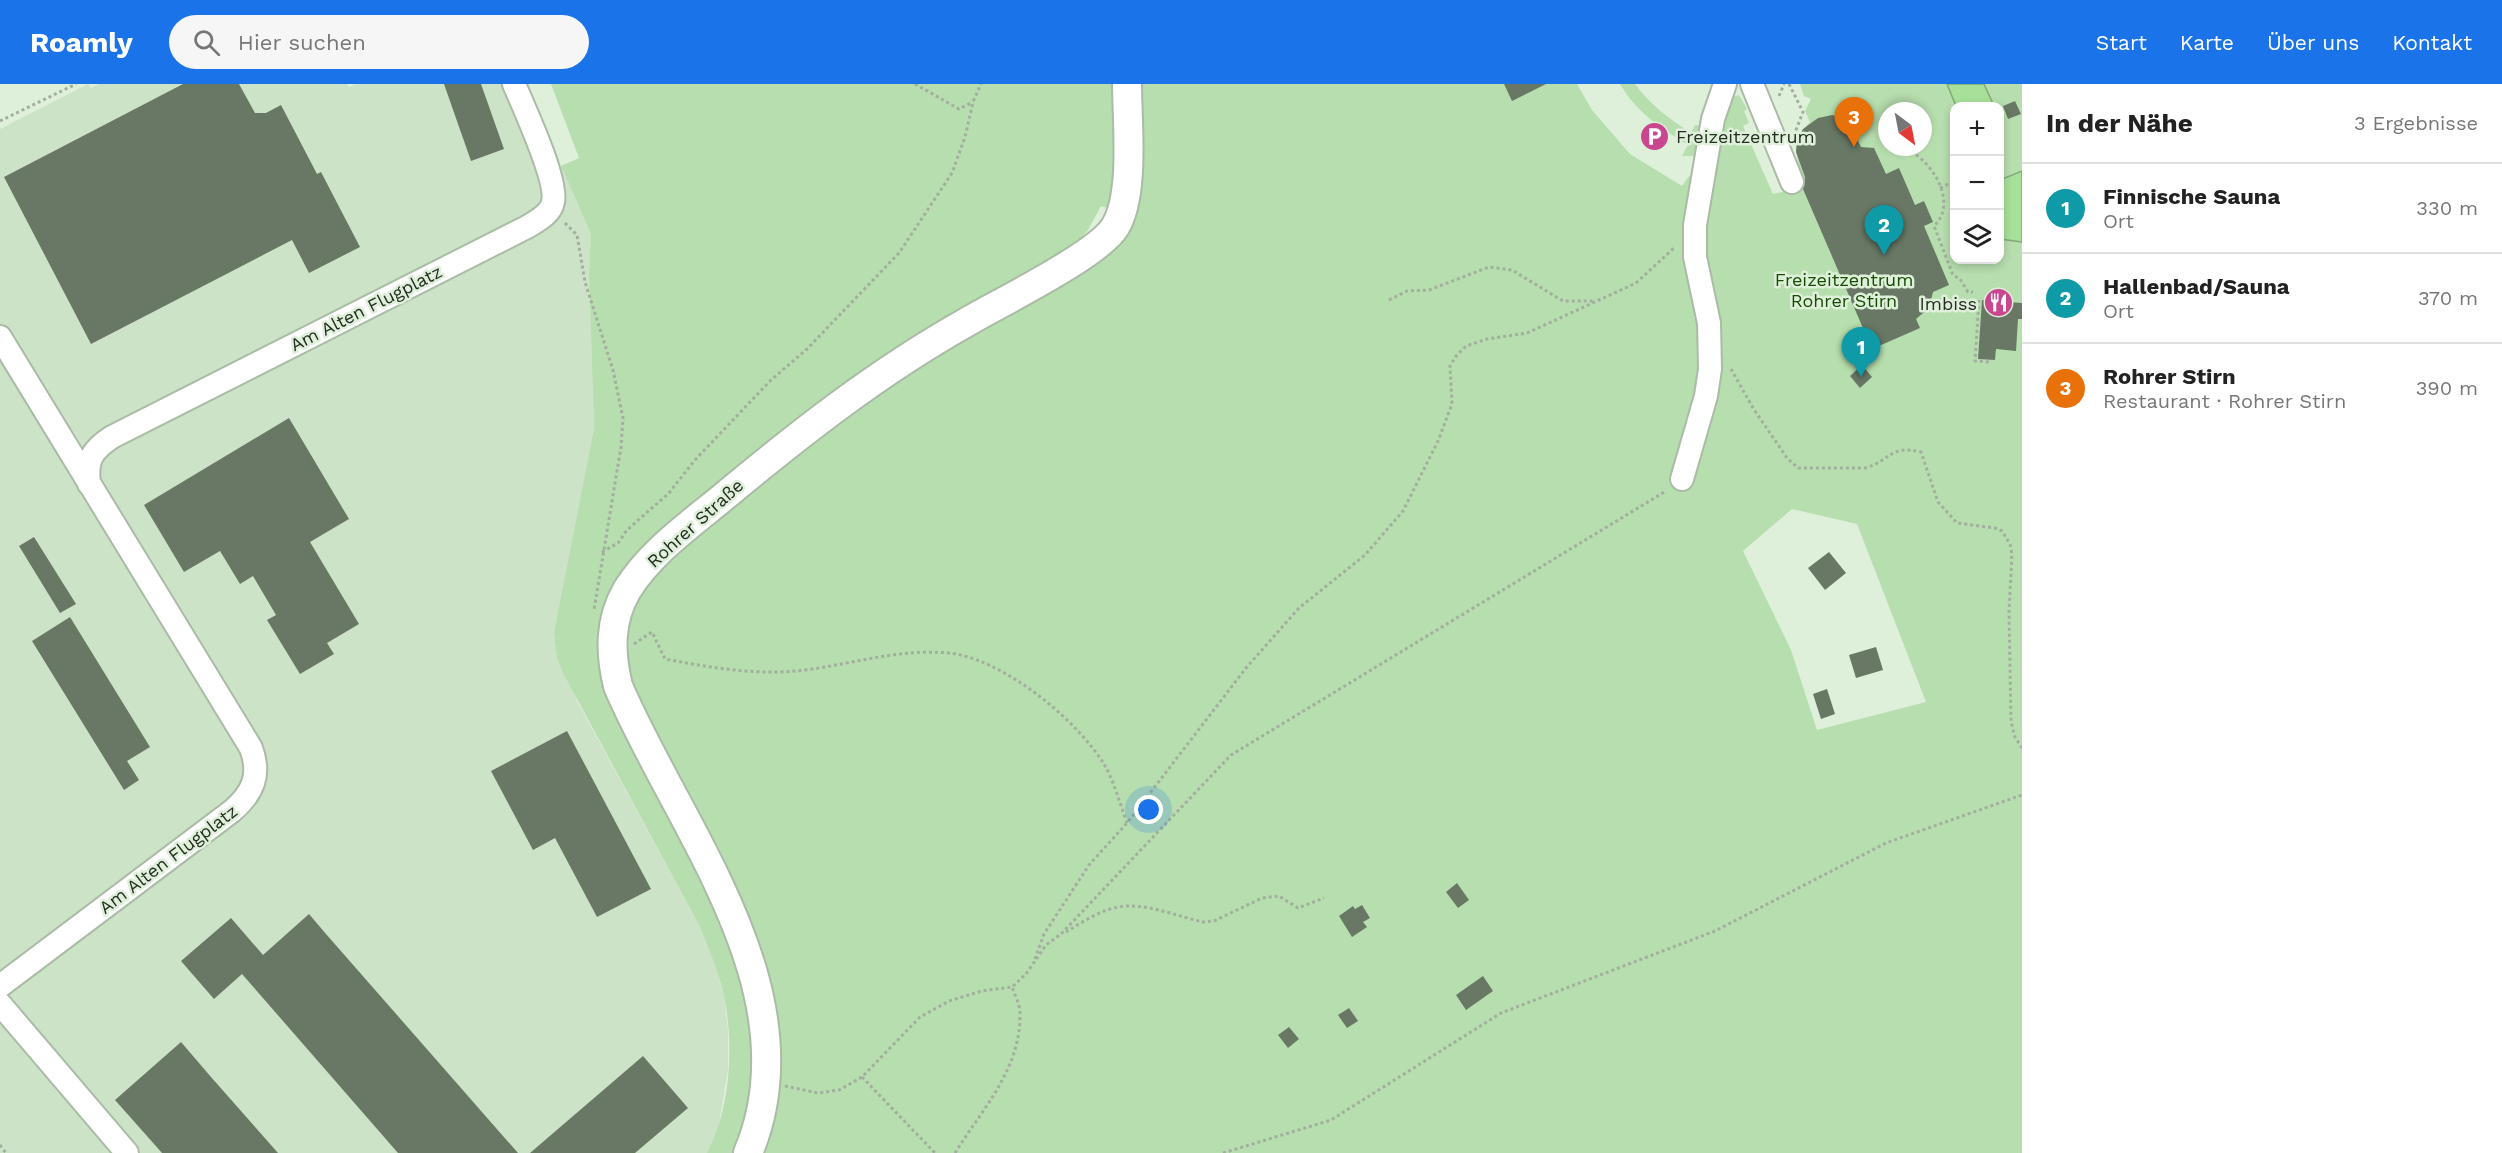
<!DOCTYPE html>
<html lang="de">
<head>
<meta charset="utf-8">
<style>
	body { margin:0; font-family:"Work Sans",sans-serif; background:#f6f6f6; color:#222 }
	.controls { position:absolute; right:18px; top:18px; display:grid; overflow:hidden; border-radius:12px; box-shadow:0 3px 9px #0003 }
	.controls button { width:54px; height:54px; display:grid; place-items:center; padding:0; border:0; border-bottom:2px solid #e0e0e0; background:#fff; color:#222; font:30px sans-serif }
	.compass { position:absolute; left:1878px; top:18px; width:54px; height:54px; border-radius:50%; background:#fff; box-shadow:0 3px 9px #0003; rotate:148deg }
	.you { position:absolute; left:1149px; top:726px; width:21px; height:21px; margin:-15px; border:4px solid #fff; border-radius:50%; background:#1a73e8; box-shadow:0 0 0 9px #1a73e833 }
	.badge { display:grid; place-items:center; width:39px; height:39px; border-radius:50%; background:#1a73e8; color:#fff; font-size:20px; font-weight:700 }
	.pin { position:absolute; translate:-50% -50px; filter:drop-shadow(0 2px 3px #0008) }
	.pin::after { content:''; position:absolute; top:32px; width:21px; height:18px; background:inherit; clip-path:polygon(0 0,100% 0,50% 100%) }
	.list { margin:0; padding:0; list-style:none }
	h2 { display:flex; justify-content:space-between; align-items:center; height:78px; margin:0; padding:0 24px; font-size:26px }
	h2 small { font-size:20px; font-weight:400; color:#767676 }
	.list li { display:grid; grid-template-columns:39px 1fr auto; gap:18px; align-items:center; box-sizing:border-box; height:90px; padding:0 24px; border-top:2px solid #e0e0e0 }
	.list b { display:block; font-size:22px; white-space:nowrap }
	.list p { margin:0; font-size:20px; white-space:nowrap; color:#767676 }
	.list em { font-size:20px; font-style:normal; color:#767676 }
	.icon { flex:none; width:33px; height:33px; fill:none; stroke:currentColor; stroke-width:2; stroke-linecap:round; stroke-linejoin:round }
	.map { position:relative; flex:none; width:2022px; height:1069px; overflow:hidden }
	header { display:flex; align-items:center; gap:36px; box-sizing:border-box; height:84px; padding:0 30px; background:#1a73e8; color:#fff }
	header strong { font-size:28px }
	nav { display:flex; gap:33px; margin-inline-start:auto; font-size:21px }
	.search { width:420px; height:54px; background:#f6f6f6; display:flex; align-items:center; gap:15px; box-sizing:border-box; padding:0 21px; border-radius:33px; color:#767676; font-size:22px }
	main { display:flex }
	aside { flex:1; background:#fff }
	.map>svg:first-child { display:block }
</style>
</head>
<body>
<header>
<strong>Roamly</strong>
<div class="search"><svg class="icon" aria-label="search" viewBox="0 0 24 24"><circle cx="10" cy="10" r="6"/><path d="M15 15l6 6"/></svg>Hier suchen</div>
<nav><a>Start</a><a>Karte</a><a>Über uns</a><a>Kontakt</a></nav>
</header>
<main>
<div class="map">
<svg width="2022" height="1069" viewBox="0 0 2022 1069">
	<rect width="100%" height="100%" fill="#dff0da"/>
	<path fill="#cde3c8" d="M 88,0 L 91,4 L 99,0 L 347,0 L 349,3 L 357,0 L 506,0 L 542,90 L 561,82 L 591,150 L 589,190 L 594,344 L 554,548 L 577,617 L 700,843 L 715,878 L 724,912 L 728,947 L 728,986 L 717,1051 L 707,1069 L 0,1069 L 0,45 Z"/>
	<g fill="#b7deae" fill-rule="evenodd">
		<path d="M 551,0 L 1577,0 L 1592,26 L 1630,70 L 1682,102 L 1689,92 L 1696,98 L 1714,97 L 1728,21 L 1732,13 L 1739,11 L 1747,25 L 1744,27 L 1749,39 L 1743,42 L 1773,110 L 1791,106 L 1792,80 L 1798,77 C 1794,61 1798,50 1810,38 L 1805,27 L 1811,15 L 1804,12 L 1800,0 L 2022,0 L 2022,1069 L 707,1069 C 731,1023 734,962 724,912 C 719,888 709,865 700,843 L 563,589 L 557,573 L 554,548 L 594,344 L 589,190 L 591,150 L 561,82 L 579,74 ZM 1954,22 L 2000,22 L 2000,176 L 1954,176 ZM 1887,27 L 1923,27 L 1923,63 L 1887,63 ZM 1101,122 L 1132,132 L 763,391 L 660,484 L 665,448 L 978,216 L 1077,159 L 1088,146 ZM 1792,425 L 1857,440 L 1926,618 L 1817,646 L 1791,566 L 1743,467 Z"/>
		<path d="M 1620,0 L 1635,0 C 1650,21 1670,35 1691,49 L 1695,41 L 1700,42 L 1694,72 L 1682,72 L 1688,61 C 1662,45 1636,28 1620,0 Z"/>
	</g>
	<g fill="#a7e099" stroke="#80aa76" stroke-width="1.5">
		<path d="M 1947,0 L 1984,0 L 1994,22 L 1956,22 Z"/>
		<path d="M 2022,87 L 2022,158 L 2000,155 L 2000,96 Z"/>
	</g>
	<g fill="#697865">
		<path d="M 183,0 L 239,0 L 255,29 L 266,29 L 281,21 L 317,90 L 321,88 L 360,163 L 309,189 L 292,156 L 91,260 L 4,93 Z"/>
		<path d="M 444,0 L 481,0 L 504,65 L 471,77 Z"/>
		<path d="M 1504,0 L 1546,0 L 1512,17 Z"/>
		<path d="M 2015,17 L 2021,30 L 2008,35 L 2003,22 Z"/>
		<path d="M 1832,31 L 1846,35 L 1853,39 L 1851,43 L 1861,63 L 1874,64 L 1886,90 L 1899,84 L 1915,121 L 1924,117 L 1933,138 L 1924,142 L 1949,201 L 1933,208 L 1929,224 L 1916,235 L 1920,244 L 1872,265 L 1803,105 L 1805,93 L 1796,68 L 1797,56 L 1803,45 L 1818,34 Z"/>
		<path d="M 1982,216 L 2022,219 L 2022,235 L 2018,235 L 2016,267 L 1996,265 L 1995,276 L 1978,275 Z"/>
		<path d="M 1862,281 L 1872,293 L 1860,304 L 1850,292 Z"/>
		<path d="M 289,334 L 349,435 L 310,458 L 359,540 L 327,559 L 334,570 L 300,590 L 267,536 L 276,531 L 253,492 L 240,500 L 220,467 L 184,488 L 144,421 Z"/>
		<path d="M 34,453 L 76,520 L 60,529 L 19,462 Z"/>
		<path d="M 1829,468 L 1846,489 L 1825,506 L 1808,484 Z"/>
		<path d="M 70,533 L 150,663 L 127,677 L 139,696 L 124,706 L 32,557 Z"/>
		<path d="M 1876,563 L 1883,586 L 1856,594 L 1849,571 Z"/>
		<path d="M 1827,605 L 1835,630 L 1821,635 L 1813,610 Z"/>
		<path d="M 567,647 L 651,805 L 597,833 L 555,754 L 533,766 L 491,687 Z"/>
		<path d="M 1457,799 L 1469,816 L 1458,824 L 1446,808 Z"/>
		<path d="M 1362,821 L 1370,834 L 1363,838 L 1367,843 L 1352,853 L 1339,832 L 1353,822 L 1355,825 Z"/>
		<path d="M 309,830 L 326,850 L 518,1069 L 398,1069 L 242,890 L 214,915 L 181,877 L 231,834 L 263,871 Z"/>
		<path d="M 1483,892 L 1493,907 L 1466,926 L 1456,911 Z"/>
		<path d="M 1349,924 L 1358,937 L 1347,944 L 1338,931 Z"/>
		<path d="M 1289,943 L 1299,955 L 1288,964 L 1278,951 Z"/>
		<path d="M 181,958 L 211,993 L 278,1069 L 162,1069 L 115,1016 Z"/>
		<path d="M 643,972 L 688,1024 L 635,1069 L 530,1069 Z"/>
	</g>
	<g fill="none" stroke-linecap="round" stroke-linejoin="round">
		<defs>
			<g id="minor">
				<path d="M 1752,0 L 1792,98"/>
				<path d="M 0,253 L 251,664 C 261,691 253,709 232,727 L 0,902"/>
				<path d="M 1682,395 L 1706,312 L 1710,285 L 1709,239 L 1695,173 L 1695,141 L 1713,35 L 1725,0"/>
				<path d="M 89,400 C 86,376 92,366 112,353 L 527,143 C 537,137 551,130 553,118 C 558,96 524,24 514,0"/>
				<path d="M 0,920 L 127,1069"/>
			</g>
			<path id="major" d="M 748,1069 C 816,908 678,743 618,602 C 610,569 609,537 627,506 C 650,469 688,442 721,415 C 799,350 878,288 967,238 C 999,219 1098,171 1115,143 C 1135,111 1127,38 1127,0"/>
		</defs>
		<use href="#minor" stroke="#aabba6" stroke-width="26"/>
		<use href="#major" stroke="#aabba6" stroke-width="32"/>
		<g stroke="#a2af9e" stroke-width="3" stroke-dasharray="3 3" stroke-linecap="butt">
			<path d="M 915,0 L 959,25 L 973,18"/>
			<path d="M 1789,0 L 1803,28 L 1794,51"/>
			<path d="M 1779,12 L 1784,0"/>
			<path d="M 0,37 L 76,0"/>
			<path d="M 1900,63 C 1929,70 1960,118 1934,142 L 1953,191 L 1960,195 L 1968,208 L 1973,208"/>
			<path d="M 1940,104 L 1954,97"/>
			<path d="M 565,139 L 577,151 L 585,198 L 613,286 L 623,334 L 621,363 L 594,526"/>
			<path d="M 1389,216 L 1407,207 L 1429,206 L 1489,183 L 1512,186 L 1563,217 L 1594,217"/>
			<path d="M 1979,216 L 1975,277 L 1990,278"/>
			<path d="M 1731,285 L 1753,324 L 1787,374 L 1798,384 L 1865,384 C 1889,378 1890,360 1921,368 L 1938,418 L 1957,439 L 1995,444 L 2002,447 L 2010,460 L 2012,470 L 2009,527 L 2011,638 L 2015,653 L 2022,664"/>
			<path d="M 602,468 L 618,459 L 627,446 L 669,409 L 694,377 L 770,297 L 807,265 L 899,169 L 952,89 L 965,53 L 973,18 L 981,0"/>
			<path d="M 634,560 L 652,548 L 665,575 C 708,583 752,591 796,587 C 846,582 897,564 949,569 C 1003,575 1075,634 1104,680 C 1114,697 1120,720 1127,739"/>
			<path d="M 1066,848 C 1084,837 1108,821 1130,822 C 1154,822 1180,833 1203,838 L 1214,837 L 1262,814 L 1279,812 L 1298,824 L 1324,814"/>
			<path d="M 1035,875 L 1044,850 L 1089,781 L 1127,739 L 1246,584 L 1299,524 L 1365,471 L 1403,427 L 1438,357 L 1452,320 L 1450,282 L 1456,272 L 1466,262 L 1487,255 L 1527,249 L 1636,199 L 1675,163"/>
			<path d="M 862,993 L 935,1069"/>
			<path d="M 785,1002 L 818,1009 L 839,1006 L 862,993 L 920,933 L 949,917 L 982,907 L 1012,903 L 1026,890 L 1046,861 L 1061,850 L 1231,671 L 1666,407"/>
			<path d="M 0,1061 L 6,1069"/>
			<path d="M 955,1069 C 983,1024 1021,985 1020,929 C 1020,921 1015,911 1012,903"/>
			<path d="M 1223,1069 L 1331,1036 L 1501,929 L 1715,847 L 1886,759 L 2022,711"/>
		</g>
		<use href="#minor" stroke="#fff" stroke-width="22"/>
		<use href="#major" stroke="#fff" stroke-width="28"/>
	</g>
	<defs>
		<symbol id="parking-disc" viewBox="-11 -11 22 22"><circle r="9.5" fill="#c9478f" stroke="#dff0da"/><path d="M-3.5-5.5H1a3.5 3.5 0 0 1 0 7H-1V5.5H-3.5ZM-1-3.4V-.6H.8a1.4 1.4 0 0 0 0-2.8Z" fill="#fff"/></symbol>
		<symbol id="restaurant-disc" viewBox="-11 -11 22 22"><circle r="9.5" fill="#c9478f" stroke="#dff0da"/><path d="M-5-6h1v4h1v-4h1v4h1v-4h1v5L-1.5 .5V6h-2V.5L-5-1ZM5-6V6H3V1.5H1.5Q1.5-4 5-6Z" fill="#fff"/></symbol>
	</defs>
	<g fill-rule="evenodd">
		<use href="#parking-disc" x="1638" y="36" width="33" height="33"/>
		<use href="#restaurant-disc" x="1982" y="202" width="33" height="33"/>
	</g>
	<g text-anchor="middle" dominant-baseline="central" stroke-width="5" stroke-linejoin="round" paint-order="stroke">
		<g font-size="18" fill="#262c24" stroke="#dff0da" text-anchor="start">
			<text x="1676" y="52">Freizeitzentrum</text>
			<text x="1977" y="219" text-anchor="end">Imbiss</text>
		</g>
		<g font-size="18" fill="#154b02" stroke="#dff0da">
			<text x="1844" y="195">Freizeitzentrum<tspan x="1844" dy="21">Rohrer Stirn</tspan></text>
		</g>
		<g font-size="18" fill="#262c24" stroke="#dff0da">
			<text transform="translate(366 224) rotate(-27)">Am Alten Flugplatz</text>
			<text transform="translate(695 439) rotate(-42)">Rohrer Straße</text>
			<text transform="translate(168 775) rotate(-37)">Am Alten Flugplatz</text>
		</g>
	</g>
</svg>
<div class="controls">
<button>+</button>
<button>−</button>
<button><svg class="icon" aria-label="layers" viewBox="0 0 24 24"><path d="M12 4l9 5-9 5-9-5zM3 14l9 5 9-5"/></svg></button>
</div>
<svg class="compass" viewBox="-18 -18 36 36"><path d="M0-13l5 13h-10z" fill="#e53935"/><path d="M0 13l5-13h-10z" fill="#767676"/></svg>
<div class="you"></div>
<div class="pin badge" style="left:1861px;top:293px;background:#0f9aa8">1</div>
<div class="pin badge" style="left:1884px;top:171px;background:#0f9aa8">2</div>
<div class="pin badge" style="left:1854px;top:63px;background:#e8710a">3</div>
</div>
<aside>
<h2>In der Nähe<small>3 Ergebnisse</small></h2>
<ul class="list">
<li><span class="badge" style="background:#0f9aa8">1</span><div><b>Finnische Sauna</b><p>Ort</p></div><em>330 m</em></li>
<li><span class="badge" style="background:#0f9aa8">2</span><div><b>Hallenbad/Sauna</b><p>Ort</p></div><em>370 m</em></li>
<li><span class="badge" style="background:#e8710a">3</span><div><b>Rohrer Stirn</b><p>Restaurant · Rohrer Stirn</p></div><em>390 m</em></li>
</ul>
</aside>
</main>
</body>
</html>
